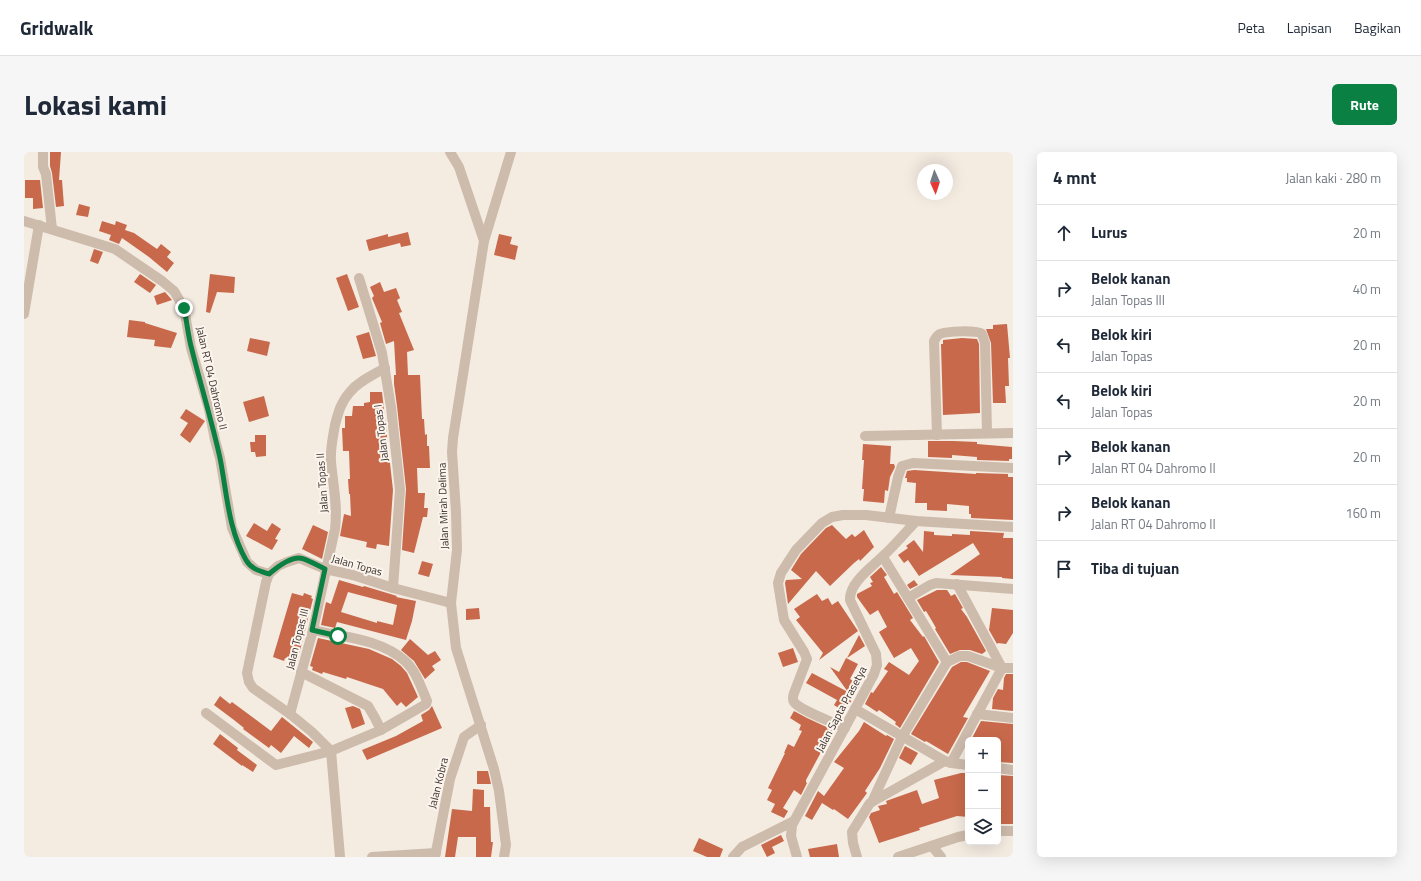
<!DOCTYPE html>
<html lang="id">
<head>
<meta charset="utf-8">
<style>
	body { margin:0; font-family:"Titillium Web",sans-serif; background:#f6f6f7; color:#1f2937 }
	.controls { position:absolute; right:12px; bottom:12px; display:grid; overflow:hidden; border-radius:6px; box-shadow:0 4px 16px #0002 }
	.controls button { width:36px; height:36px; display:grid; place-items:center; padding:0; border:0; border-bottom:1px solid #e0e1e3; background:#fff; color:#1f2937; font:20px sans-serif }
	.compass { position:absolute; left:893px; top:12px; width:36px; height:36px; border-radius:50%; background:#fff; box-shadow:0 4px 16px #0002; rotate:177deg }
	.stop { position:absolute; width:12px; height:12px; margin:-9px; border:3px solid #0b8043; border-radius:50%; background:#fff }
	.stop.end { background:#0b8043; border-color:#fff; box-shadow:0 1px 4px #0008 }
	.list { margin:0; padding:0; list-style:none }
	h2 { display:flex; justify-content:space-between; align-items:center; height:52px; margin:0; padding:0 16px; font-size:17px }
	h2 small { font-size:13px; font-weight:400; color:#747a83 }
	.list li { display:grid; grid-template-columns:26px 1fr auto; gap:12px; align-items:center; box-sizing:border-box; height:56px; padding:0 16px; border-top:1px solid #e0e1e3 }
	.list b { display:block; font-size:15px; white-space:nowrap }
	.list p { margin:0; font-size:13px; white-space:nowrap; color:#747a83 }
	.list em { font-size:13px; font-style:normal; color:#747a83 }
	.icon { flex:none; width:22px; height:22px; fill:none; stroke:currentColor; stroke-width:2; stroke-linecap:round; stroke-linejoin:round }
	.map { position:relative; flex:none; width:989px; height:705px; overflow:hidden; border-radius:6px }
	header { display:flex; align-items:center; gap:24px; box-sizing:border-box; height:56px; padding:0 20px; background:#fff; border-bottom:1px solid #e0e1e3 }
	header strong { font-size:19px }
	nav { display:flex; gap:22px; margin-inline-start:auto; font-size:14px }
	.intro { display:flex; align-items:center; justify-content:space-between; box-sizing:border-box; height:96px; padding:0 24px }
	h1 { margin:0; font-size:28px }
	.button { padding:10px 18px; border-radius:6px; background:#0b8043; color:#fff; font-size:14px; font-weight:700 }
	main { display:flex; gap:24px; padding:0 24px }
	aside { flex:1; background:#fff; border-radius:6px; box-shadow:0 4px 16px #0002 }
	.map>svg:first-child { display:block }
</style>
</head>
<body>
<header>
<strong>Gridwalk</strong>
<nav><a>Peta</a><a>Lapisan</a><a>Bagikan</a></nav>
</header>
<div class="intro"><h1>Lokasi kami</h1><a class="button">Rute</a></div>
<main>
<div class="map">
<svg width="989" height="705" viewBox="0 0 989 705">
	<rect width="100%" height="100%" fill="#f4ebe1"/>
	<g fill="#c8694b" fill-rule="evenodd">
		<path d="M 26,0 L 37,0 L 35,28 L 38,28 L 40,54 L 32,55 L 28,21 L 26,14 Z"/>
		<path d="M 1,28 L 16,28 L 19,56 L 9,57 L 9,46 L 1,46 Z"/>
		<path d="M 55,52 L 66,55 L 64,65 L 52,63 Z"/>
		<path d="M 78,69 L 91,73 L 92,69 L 103,73 L 101,78 L 110,81 L 133,97 L 137,92 L 147,100 L 143,105 L 150,111 L 143,120 L 125,105 L 98,86 L 95,92 L 85,88 L 87,83 L 75,79 Z"/>
		<path d="M 384,80 L 387,93 L 377,95 L 376,91 L 345,99 L 342,88 L 364,82 L 364,85 Z"/>
		<path d="M 475,82 L 488,85 L 486,92 L 494,94 L 491,108 L 470,103 Z"/>
		<path d="M 70,97 L 79,100 L 74,112 L 66,109 Z"/>
		<path d="M 116,122 L 132,133 L 126,141 L 110,130 Z"/>
		<path d="M 186,122 L 211,125 L 210,141 L 193,140 L 186,161 L 182,160 Z"/>
		<path d="M 323,122 L 335,155 L 324,159 L 312,126 Z"/>
		<path d="M 356,130 L 360,140 L 372,136 L 376,146 L 373,148 L 378,160 L 375,161 L 390,198 L 383,200 L 384,223 L 396,223 L 398,267 L 400,267 L 401,283 L 403,282 L 403,294 L 405,294 L 406,316 L 393,316 L 394,341 L 401,341 L 400,356 L 404,356 L 403,365 L 399,365 L 390,401 L 378,398 L 382,337 L 373,254 L 370,232 L 370,223 L 372,223 L 370,189 L 362,192 L 356,171 L 358,170 L 348,146 L 350,144 L 346,135 Z"/>
		<path d="M 141,140 L 148,148 L 133,153 L 130,144 Z"/>
		<path d="M 105,168 L 121,170 L 121,171 L 153,181 L 147,196 L 130,194 L 131,188 L 103,185 Z"/>
		<path d="M 983,172 L 986,206 L 984,206 L 985,234 L 981,234 L 982,251 L 969,251 L 967,191 L 962,177 L 969,177 L 969,173 Z"/>
		<path d="M 345,180 L 352,204 L 339,207 L 332,184 Z"/>
		<path d="M 226,186 L 246,190 L 243,204 L 223,199 Z"/>
		<path d="M 938,186 L 953,187 L 955,192 L 956,261 L 919,263 L 917,192 L 919,192 L 919,188 Z"/>
		<path d="M 346,240 L 358,240 L 369,338 L 365,394 L 353,392 L 352,397 L 342,395 L 343,390 L 316,384 L 320,362 L 327,364 L 326,342 L 325,342 L 324,327 L 326,327 L 325,299 L 319,299 L 318,276 L 321,276 L 321,264 L 328,264 L 329,254 L 340,254 L 340,251 L 346,250 Z"/>
		<path d="M 240,244 L 245,264 L 225,270 L 219,250 Z"/>
		<path d="M 162,257 L 181,269 L 166,291 L 156,283 L 164,271 L 156,266 Z"/>
		<path d="M 231,283 L 242,283 L 242,304 L 232,305 L 231,300 L 227,300 L 226,290 L 231,290 Z"/>
		<path d="M 904,289 L 929,289 L 953,290 L 953,292 L 988,295 L 988,307 L 985,307 L 985,309 L 953,308 L 953,305 L 928,303 L 928,306 L 904,305 Z"/>
		<path d="M 839,292 L 867,294 L 866,312 L 870,312 L 871,315 L 866,325 L 864,339 L 861,338 L 860,351 L 839,349 L 840,337 L 838,337 L 840,308 L 838,308 Z"/>
		<path d="M 890,318 L 952,322 L 952,321 L 984,322 L 984,325 L 989,325 L 989,368 L 947,366 L 947,362 L 945,362 L 945,354 L 923,352 L 923,359 L 903,358 L 903,351 L 891,351 L 892,331 L 883,330 L 883,326 L 881,326 L 883,319 Z"/>
		<path d="M 230,371 L 243,379 L 248,371 L 257,377 L 251,387 L 254,388 L 248,398 L 222,384 Z"/>
		<path d="M 289,373 L 304,380 L 298,407 L 278,397 Z"/>
		<path d="M 808,373 L 822,387 L 828,382 L 831,385 L 840,378 L 850,395 L 836,409 L 835,407 L 830,411 L 806,434 L 792,419 L 764,452 L 761,431 L 762,428 L 778,427 L 767,418 L 777,402 L 802,376 Z"/>
		<path d="M 900,379 L 910,380 L 910,383 L 928,384 L 928,382 L 946,383 L 946,379 L 980,381 L 979,386 L 989,386 L 989,427 L 978,426 L 978,425 L 926,423 L 956,402 L 949,391 L 895,424 L 884,408 L 880,411 L 874,403 L 884,396 L 882,394 L 890,388 L 899,400 Z"/>
		<path d="M 398,409 L 409,412 L 405,425 L 394,422 Z"/>
		<path d="M 857,415 L 863,423 L 860,425 L 870,442 L 873,440 L 889,466 L 886,468 L 899,485 L 900,484 L 915,510 L 876,576 L 871,572 L 872,570 L 855,558 L 853,560 L 841,552 L 847,540 L 849,541 L 864,519 L 860,517 L 865,510 L 885,523 L 895,509 L 887,496 L 870,506 L 855,480 L 863,475 L 854,458 L 846,463 L 833,445 L 833,442 L 848,434 L 846,431 L 849,430 L 846,425 Z"/>
		<path d="M 315,428 L 339,435 L 340,434 L 373,444 L 372,445 L 392,449 L 388,469 L 382,488 L 313,470 L 311,476 L 297,473 L 302,450 L 307,452 ZM 324,440 L 373,453 L 369,473 L 353,469 L 353,471 L 317,460 Z"/>
		<path d="M 890,428 L 894,433 L 886,437 L 883,433 Z"/>
		<path d="M 913,438 L 923,438 L 927,444 L 931,442 L 939,456 L 937,457 L 943,465 L 962,499 L 958,502 L 946,498 L 936,498 L 926,502 L 911,477 L 912,476 L 908,469 L 902,459 L 900,460 L 893,448 Z"/>
		<path d="M 268,441 L 279,444 L 280,441 L 288,444 L 287,446 L 289,447 L 273,510 L 261,506 L 260,509 L 249,505 Z"/>
		<path d="M 793,442 L 798,449 L 804,446 L 808,453 L 814,449 L 834,479 L 795,508 L 799,501 L 772,468 L 776,465 L 770,457 Z"/>
		<path d="M 455,456 L 456,467 L 442,468 L 442,457 Z"/>
		<path d="M 968,456 L 989,458 L 989,481 L 982,492 L 974,491 L 973,492 L 965,478 Z"/>
		<path d="M 835,483 L 841,494 L 823,506 Z"/>
		<path d="M 294,486 L 345,497 L 368,507 L 377,514 L 383,521 L 394,545 L 382,555 L 377,550 L 373,554 L 359,537 L 323,525 L 322,527 L 299,520 L 298,522 L 288,518 L 289,515 L 286,514 Z"/>
		<path d="M 386,487 L 404,503 L 411,499 L 417,508 L 408,514 L 411,518 L 401,527 L 390,509 L 377,498 Z"/>
		<path d="M 769,496 L 774,510 L 759,515 L 754,501 Z"/>
		<path d="M 822,506 L 834,512 L 826,527 L 836,533 L 821,560 L 810,553 L 813,548 L 782,531 L 788,521 L 824,540 L 806,515 L 815,520 Z"/>
		<path d="M 937,510 L 943,510 L 966,519 L 939,565 L 944,566 L 924,602 L 902,589 L 901,590 L 887,582 L 928,515 Z"/>
		<path d="M 982,522 L 989,522 L 989,559 L 968,557 L 969,546 L 974,537 L 979,538 L 980,526 Z"/>
		<path d="M 196,544 L 206,552 L 208,550 L 247,579 L 258,565 L 289,590 L 285,596 L 270,584 L 257,601 L 247,593 L 245,596 L 219,577 L 220,576 L 210,568 L 190,553 Z"/>
		<path d="M 329,554 L 336,557 L 341,572 L 328,577 L 321,556 Z"/>
		<path d="M 408,554 L 418,576 L 343,608 L 338,598 L 372,584 L 399,569 L 397,563 L 405,558 Z"/>
		<path d="M 770,559 L 783,566 L 809,578 L 782,628 L 782,630 L 783,631 L 777,643 L 770,638 L 759,656 L 764,659 L 760,666 L 747,660 L 751,652 L 743,648 L 748,638 L 744,636 L 761,601 L 760,601 L 764,592 L 770,595 L 778,579 L 775,578 L 777,573 L 766,566 Z"/>
		<path d="M 957,569 L 989,572 L 989,611 L 974,610 L 974,588 L 947,588 Z"/>
		<path d="M 840,570 L 862,584 L 863,583 L 870,587 L 856,616 L 841,639 L 843,641 L 824,667 L 810,657 L 809,658 L 798,651 L 788,668 L 781,664 L 794,639 L 800,644 L 820,616 L 810,610 L 835,579 Z"/>
		<path d="M 196,582 L 214,596 L 213,598 L 233,613 L 229,620 L 218,613 L 218,614 L 189,592 Z"/>
		<path d="M 881,594 L 894,601 L 887,613 L 875,606 Z"/>
		<path d="M 453,619 L 464,619 L 467,632 L 453,632 Z"/>
		<path d="M 937,621 L 944,621 L 944,665 L 933,664 L 895,676 L 896,678 L 855,691 L 845,665 L 847,661 L 856,658 L 854,654 L 863,652 L 862,649 L 893,638 L 898,652 L 915,646 L 910,628 Z"/>
		<path d="M 974,623 L 989,624 L 989,672 L 974,672 Z"/>
		<path d="M 449,637 L 460,638 L 460,655 L 466,655 L 467,690 L 469,690 L 467,705 L 452,705 L 452,685 L 434,685 L 431,705 L 421,705 L 428,657 L 448,659 Z"/>
		<path d="M 757,683 L 760,689 L 748,695 L 751,701 L 743,705 L 737,693 Z"/>
		<path d="M 675,686 L 699,697 L 696,705 L 683,705 L 669,699 Z"/>
		<path d="M 813,692 L 815,705 L 786,705 L 784,697 Z"/>
	</g>
	<g fill="none" stroke-linecap="round" stroke-linejoin="round">
		<g stroke="#cdbbac" stroke-width="10">
			<path d="M 19,0 L 19,15 L 22,22 L 28,77"/>
			<path d="M 426,0 L 435,15 L 460,89"/>
			<path d="M 0,69 L 91,97 L 138,129 L 150,139 L 160,156 L 167,196 L 185,257 L 191,288 L 196,306 L 208,376 L 223,410 L 232,418 L 245,422"/>
			<path d="M 335,126 L 358,201 L 367,255 L 376,338 L 369,436"/>
			<path d="M 0,162 L 15,73"/>
			<path d="M 913,283 L 910,189 C 912,186 913,183 916,182 C 923,179 953,178 958,182 L 961,191 L 963,281"/>
			<path d="M 841,284 L 989,281"/>
			<path d="M 865,366 L 874,325 L 878,314 L 889,311 L 989,316"/>
			<path d="M 859,405 L 923,510"/>
			<path d="M 933,432 L 978,516"/>
			<path d="M 884,446 L 906,433 L 912,431 L 989,437"/>
			<path d="M 277,520 L 344,554 L 351,566 L 357,578"/>
			<path d="M 831,557 L 921,609 L 927,611 L 944,613"/>
			<path d="M 182,561 L 252,613 L 307,599 L 357,578 L 402,552 L 403,549 C 397,535 392,519 381,509 C 357,487 319,485 289,478"/>
			<path d="M 266,562 L 289,478 L 311,377 C 314,354 309,332 307,310 C 306,297 309,285 311,273 C 314,261 317,250 326,240 C 335,229 349,223 361,216"/>
			<path d="M 953,562 L 989,566"/>
			<path d="M 821,576 C 811,571 775,558 770,550 C 768,547 769,544 770,541 L 783,507 L 780,500 L 760,468 L 754,431 L 757,421 L 772,398 L 798,371 L 808,365 L 819,363 L 842,363 L 892,369 L 989,375"/>
			<path d="M 927,611 L 978,516"/>
			<path d="M 974,616 L 989,618"/>
			<path d="M 848,650 L 878,585 L 923,510 L 936,504 L 944,504 L 978,516 L 989,516"/>
			<path d="M 974,679 L 989,679"/>
			<path d="M 908,694 L 917,705"/>
			<path d="M 316,705 L 307,599 L 288,580 L 266,562 L 229,536 L 225,530 L 223,521 L 242,430 L 245,422 L 254,414 L 263,410 L 275,406 L 301,417 L 329,423 L 369,436 L 427,451"/>
			<path d="M 348,705 L 412,701"/>
			<path d="M 411,705 L 426,627 L 440,585 L 457,573"/>
			<path d="M 480,705 L 482,693 L 475,639 L 470,617 L 432,496 L 427,451 L 433,398 L 432,360 L 428,300 L 429,286 L 460,89 L 487,0"/>
			<path d="M 709,705 L 718,695 L 770,669"/>
			<path d="M 773,705 L 767,684 L 768,673 L 850,522 L 853,513 L 852,502 L 826,448 C 825,431 848,415 859,404 C 871,393 881,381 892,369"/>
			<path d="M 833,705 L 829,691 L 828,680 L 846,651 L 921,609"/>
			<path d="M 874,705 L 934,685 L 944,683"/>
		</g>
	</g>
	<g fill="none" stroke-linecap="round" stroke-linejoin="round">
		<path stroke="#0b8043" stroke-width="5" d="M 160,156 C 163,170 164,184 168,198 C 177,234 188,270 196,306 C 203,341 204,377 222,408 C 227,417 236,419 245,422 C 252,416 265,406 275,406 C 281,406 295,414 301,417 L 288,478 L 314,484"/>
	</g>
	<g text-anchor="middle" dominant-baseline="central" stroke-width="4" stroke-linejoin="round" paint-order="stroke">
		<g font-size="11" fill="#3b302b" stroke="#fbf5ee">
			<text transform="translate(188 226) rotate(77)">Jalan RT 04 Dahromo II</text>
			<text transform="translate(357 281) rotate(-97)">Jalan Topas I</text>
			<text transform="translate(298 331) rotate(-94)">Jalan Topas II</text>
			<text transform="translate(419 354) rotate(-92)">Jalan Mirah Delima</text>
			<text transform="translate(333 413) rotate(16)">Jalan Topas</text>
			<text transform="translate(273 487) rotate(-76)">Jalan Topas III</text>
			<text transform="translate(817 557) rotate(-62)">Jalan Sapta Prasetya</text>
			<text transform="translate(414 631) rotate(-76)">Jalan Kobra</text>
		</g>
	</g>
</svg>
<div class="controls">
<button>+</button>
<button>−</button>
<button><svg class="icon" aria-label="layers" viewBox="0 0 24 24"><path d="M12 4l9 5-9 5-9-5zM3 14l9 5 9-5"/></svg></button>
</div>
<svg class="compass" viewBox="-18 -18 36 36"><path d="M0-13l5 13h-10z" fill="#e53935"/><path d="M0 13l5-13h-10z" fill="#747a83"/></svg>
<div class="stop" style="left:314px;top:484px"></div>
<div class="stop end" style="left:160px;top:156px"></div>
</div>
<aside>
<h2>4 mnt<small>Jalan kaki · 280 m</small></h2>
<ul class="list">
<li><svg class="icon" aria-label="ahead" viewBox="0 0 24 24"><path d="M12 20V5M6 11l6-6 6 6"/></svg><div><b>Lurus</b></div><em>20 m</em></li>
<li><svg class="icon" aria-label="right" viewBox="0 0 24 24"><path d="M7 20v-9h11M14 6l5 5-5 5"/></svg><div><b>Belok kanan</b><p>Jalan Topas III</p></div><em>40 m</em></li>
<li><svg class="icon" aria-label="left" viewBox="0 0 24 24"><path d="M17 20v-9H6M10 6l-5 5 5 5"/></svg><div><b>Belok kiri</b><p>Jalan Topas</p></div><em>20 m</em></li>
<li><svg class="icon" aria-label="left" viewBox="0 0 24 24"><path d="M17 20v-9H6M10 6l-5 5 5 5"/></svg><div><b>Belok kiri</b><p>Jalan Topas</p></div><em>20 m</em></li>
<li><svg class="icon" aria-label="right" viewBox="0 0 24 24"><path d="M7 20v-9h11M14 6l5 5-5 5"/></svg><div><b>Belok kanan</b><p>Jalan RT 04 Dahromo II</p></div><em>20 m</em></li>
<li><svg class="icon" aria-label="right" viewBox="0 0 24 24"><path d="M7 20v-9h11M14 6l5 5-5 5"/></svg><div><b>Belok kanan</b><p>Jalan RT 04 Dahromo II</p></div><em>160 m</em></li>
<li><svg class="icon" aria-label="arrive" viewBox="0 0 24 24"><path d="M6 21V4h12l-3 4 3 4H6"/></svg><div><b>Tiba di tujuan</b></div></li>
</ul>
</aside>
</main>
</body>
</html>
